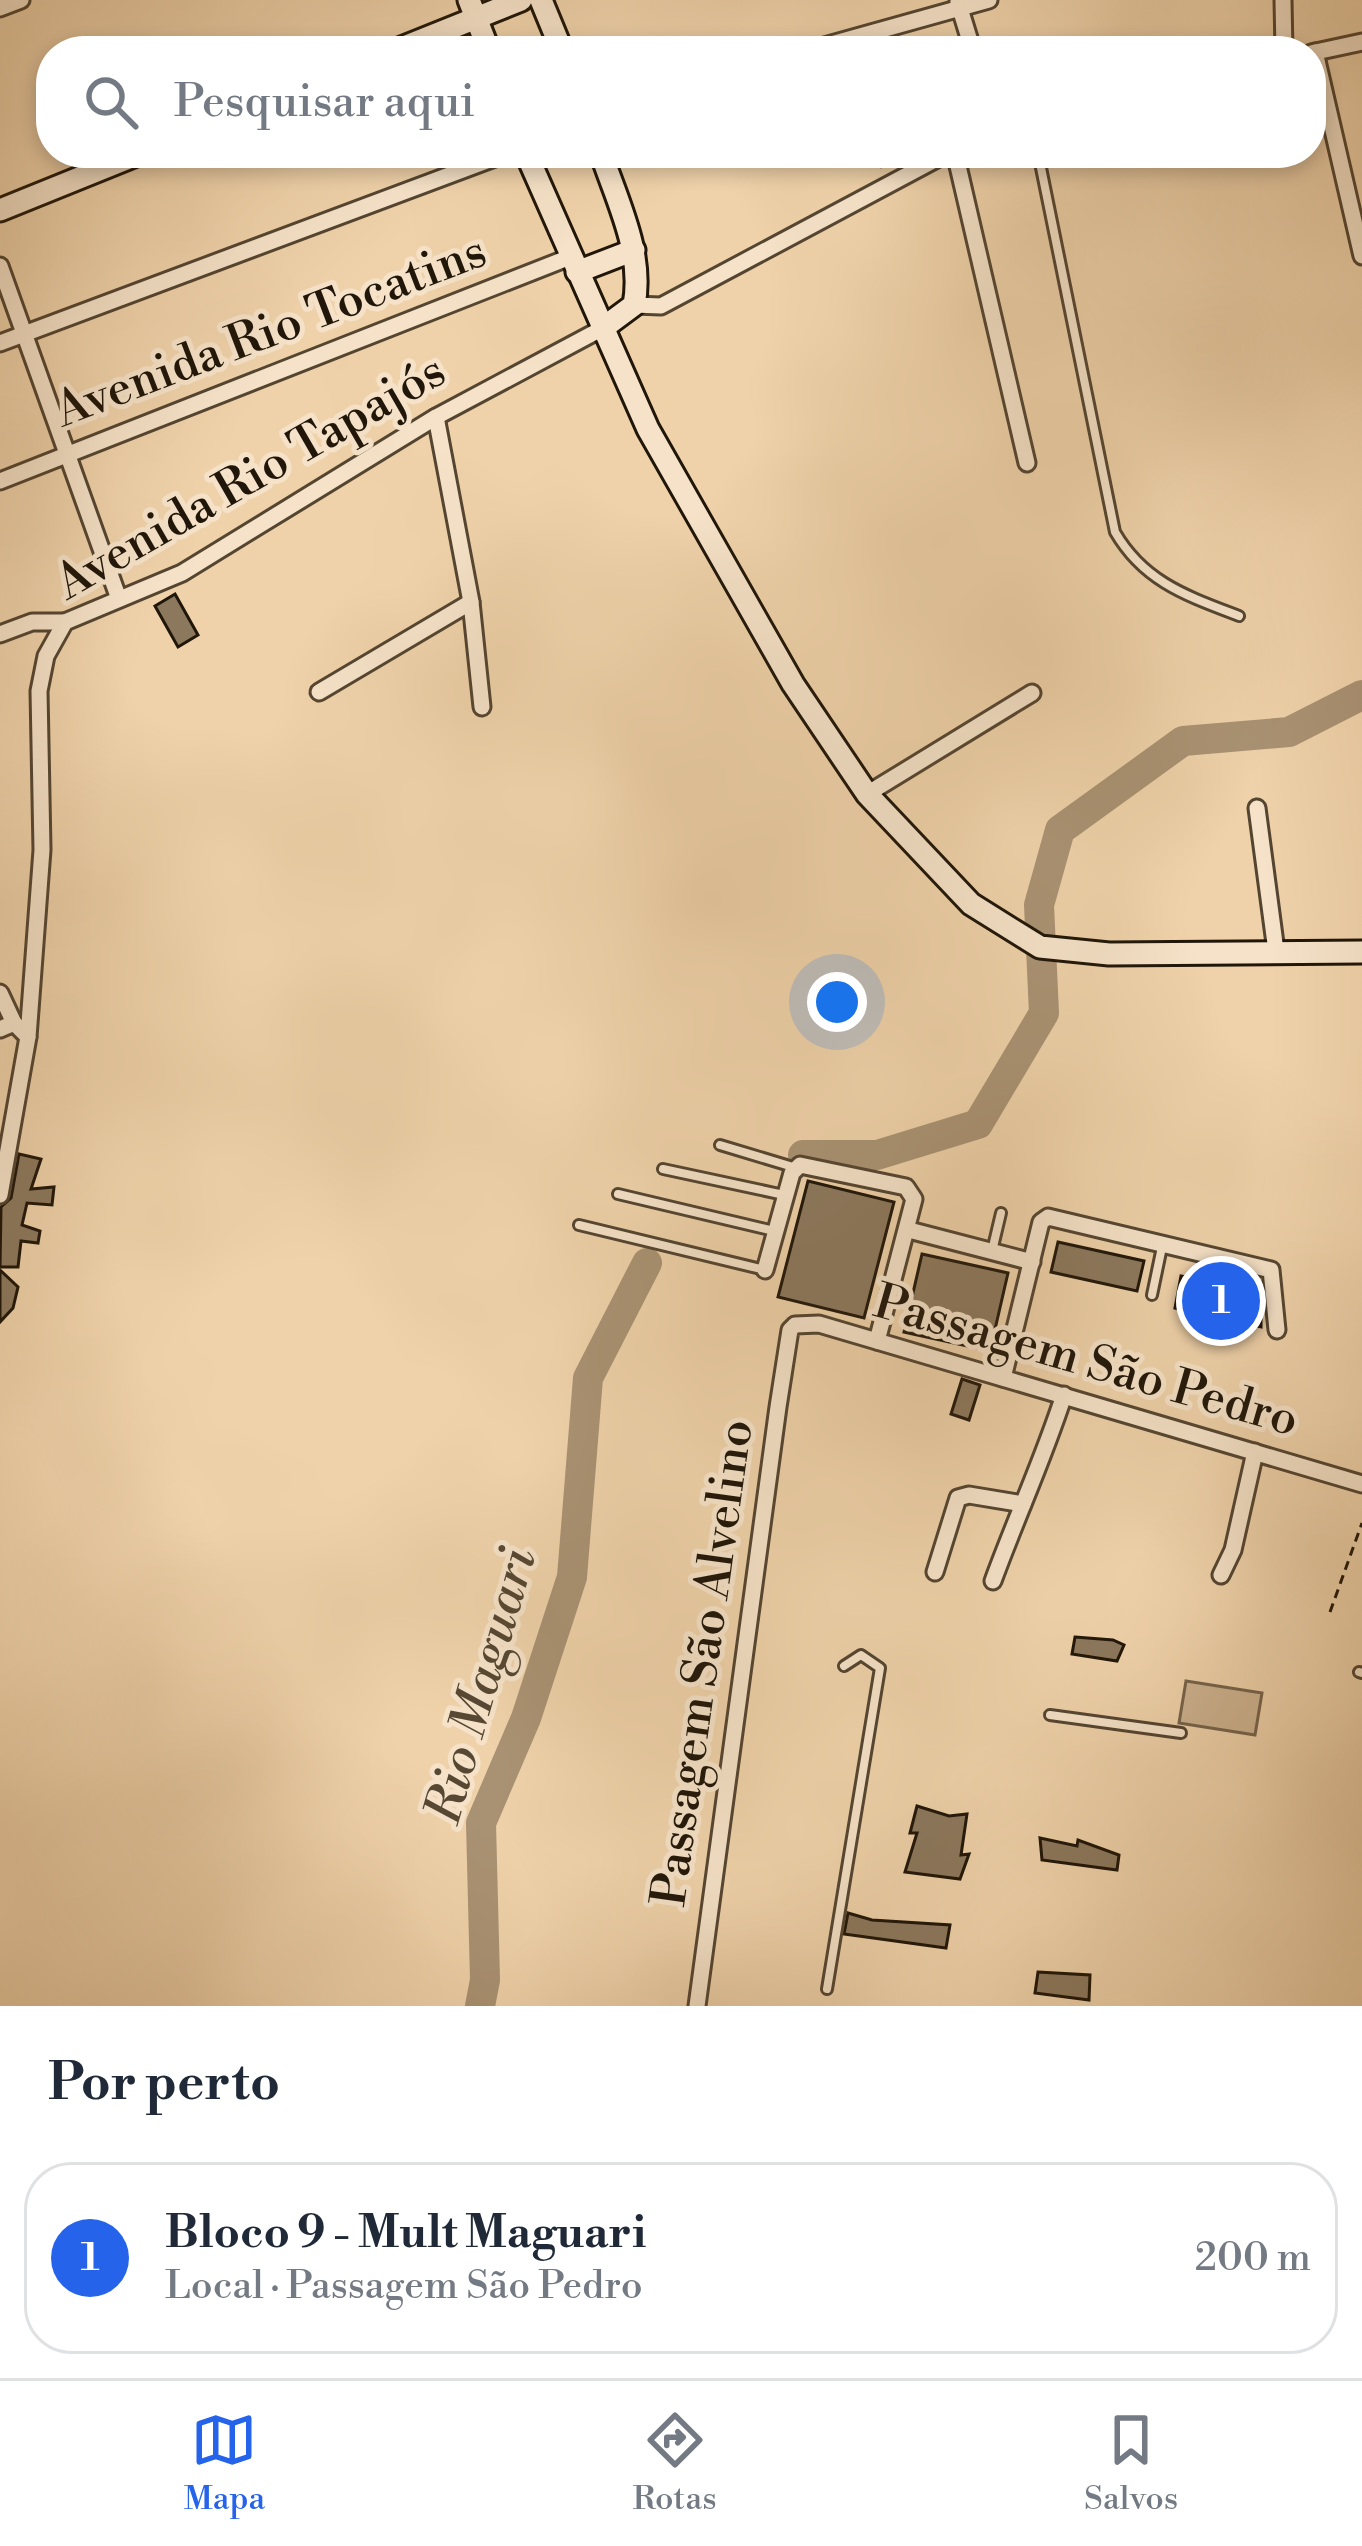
<!DOCTYPE html>
<html lang="pt">
<head>
<meta charset="utf-8">
<style>
	body { margin:0; font-family:"Libre Bodoni",serif; background:#f6f6f7; color:#1f2937 }
	.you { position:absolute; left:837px; top:1002px; width:42px; height:42px; margin:-30px; border:9px solid #fff; border-radius:50%; background:#1a73e8; box-shadow:0 0 0 18px #1a73e833 }
	.badge { display:grid; place-items:center; width:78px; height:78px; border-radius:50%; background:#2563eb; color:#fff; font-size:39px; font-weight:700 }
	.pin { position:absolute; translate:-50% -50%; border:6px solid #fff; box-shadow:0 3px 12px #0006 }
	.list { margin:0; padding:0; list-style:none }
	h2 { display:flex; justify-content:space-between; align-items:center; height:156px; margin:0; padding:0 48px; font-size:51px }
	h2 small { font-size:39px; font-weight:400; color:#747a83 }
	.list li { display:grid; grid-template-columns:78px 1fr auto; gap:36px; align-items:center; box-sizing:border-box; height:192px; margin:0 24px 24px; padding:0 24px; border:3px solid #e0e1e3; border-radius:48px }
	.list b { display:block; font-size:45px; white-space:nowrap }
	.list p { margin:0; font-size:39px; white-space:nowrap; color:#747a83 }
	.list em { font-size:39px; font-style:normal; color:#747a83 }
	.icon { flex:none; width:66px; height:66px; fill:none; stroke:currentColor; stroke-width:2; stroke-linecap:round; stroke-linejoin:round }
	.map { position:relative; flex:none; width:1362px; height:2006px; overflow:hidden }
	.search { position:absolute; background:#fff; box-shadow:0 6px 18px #0003; left:36px; right:36px; top:36px; height:132px; display:flex; align-items:center; gap:30px; box-sizing:border-box; padding:0 42px; border-radius:48px; color:#747a83; font-size:45px }
	.sheet { height:372px; background:#fff }
	nav { display:flex; justify-content:space-around; align-items:center; box-sizing:border-box; height:168px; border-top:3px solid #e0e1e3; background:#fff; font-size:33px; color:#747a83 }
	nav a { display:grid; justify-items:center; gap:6px }
	nav .on { color:#2563eb }
	.map>svg:first-child { display:block }
</style>
</head>
<body>
<div class="map">
<svg width="1362" height="2006" viewBox="0 0 1362 2006">
	<rect width="100%" height="100%" fill="#efd2aa"/>
	<filter id="stains"><feTurbulence type="fractalNoise" baseFrequency=".00167" numOctaves="4"/><feColorMatrix values="0 0 0 0 .2 0 0 0 0 .09 0 0 0 0 .02 0 0 0 .5 -.17"/></filter>
	<radialGradient id="worn" r=".72"><stop offset=".6" stop-color="#630" stop-opacity="0"/><stop offset="1" stop-color="#630" stop-opacity=".3"/></radialGradient>
	<path fill="#ccb28f" stroke="#76644c" stroke-width="3" d="M 1186,1681 L 1262,1693 L 1255,1735 L 1179,1723 Z"/>
	<g fill="none" stroke-linecap="round" stroke-linejoin="round">
		<g stroke="#a99273" stroke-width="30">
			<path d="M 803,1155 L 877,1155 L 978,1124 L 1044,1013 L 1039,905 L 1060,830 L 1183,741 L 1289,732 L 1362,695"/>
			<path d="M 480,2006 L 485,1980 L 481,1823 L 526,1718 L 572,1577 L 588,1378 L 647,1263"/>
		</g>
	</g>
	<g fill="#8c785d" stroke="#201609" stroke-width="3">
		<path d="M 175,594 L 198,635 L 178,647 L 155,606 Z"/>
		<path d="M 19,1154 L 41,1159 L 31,1189 L 54,1187 L 52,1205 L 27,1203 L 22,1225 L 40,1231 L 38,1243 L 21,1241 L 18,1267 L 0,1267 L 1,1207 L 11,1198 Z"/>
		<path d="M 808,1181 L 894,1202 L 864,1318 L 778,1297 Z"/>
		<path d="M 1058,1242 L 1144,1261 L 1137,1291 L 1051,1272 Z"/>
		<path d="M 922,1254 L 1008,1273 L 990,1351 L 904,1332 Z"/>
		<path d="M 0,1270 L 18,1287 L 13,1308 L 0,1322 Z"/>
		<path d="M 1181,1276 L 1261,1293 L 1261,1327 L 1175,1308 Z"/>
		<path d="M 962,1379 L 980,1385 L 969,1420 L 951,1414 Z"/>
		<path d="M 1075,1637 L 1113,1640 L 1124,1645 L 1117,1661 L 1072,1654 Z"/>
		<path d="M 917,1806 L 949,1816 L 967,1814 L 961,1855 L 969,1854 L 960,1879 L 905,1872 L 917,1833 L 910,1833 Z"/>
		<path d="M 1040,1838 L 1077,1846 L 1078,1840 L 1119,1855 L 1117,1870 L 1042,1860 Z"/>
		<path d="M 848,1913 L 872,1920 L 950,1925 L 946,1948 L 844,1934 Z"/>
		<path d="M 1038,1972 L 1090,1975 L 1089,2000 L 1035,1993 Z"/>
	</g>
	<g fill="none" stroke-linecap="round" stroke-linejoin="round">
		<defs>
			<g id="service">
				<path d="M 1038,153 L 1115,532 C 1144,582 1187,596 1239,616"/>
				<path d="M 720,1145 L 793,1167"/>
				<path d="M 663,1169 L 784,1195"/>
				<path d="M 618,1194 L 774,1231"/>
				<path d="M 579,1225 L 765,1270"/>
				<path d="M 992,1251 L 1001,1213"/>
				<path d="M 1152,1295 L 1162,1247"/>
				<path d="M 1359,1672 L 1362,1673"/>
				<path d="M 1050,1715 L 1181,1733"/>
				<path d="M 827,1989 L 880,1668 L 861,1655 L 844,1666"/>
			</g>
			<g id="minor">
				<path d="M 1283,0 L 1284,51"/>
				<path d="M 958,2 L 973,51"/>
				<path d="M 0,8 L 21,0"/>
				<path d="M 806,51 L 989,0"/>
				<path d="M 1315,52 L 1362,256"/>
				<path d="M 1311,53 L 1362,42"/>
				<path d="M 955,153 L 1027,463"/>
				<path d="M 0,266 L 119,599"/>
				<path d="M 634,305 L 661,306 L 948,153"/>
				<path d="M 0,343 L 508,153"/>
				<path d="M 436,417 L 471,602 L 482,707"/>
				<path d="M 0,481 L 570,257"/>
				<path d="M 0,634 L 32,622 L 65,622"/>
				<path d="M 319,692 L 471,602"/>
				<path d="M 867,794 L 1032,693"/>
				<path d="M 1257,808 L 1276,951"/>
				<path d="M 0,993 L 14,1023"/>
				<path d="M 0,1029 L 14,1023 L 28,1037"/>
				<path d="M 0,1195 L 28,1037 L 42,850 L 39,691 L 46,656 L 65,622 L 182,573 L 436,417 L 603,328"/>
				<path d="M 909,1230 L 1032,1262"/>
				<path d="M 765,1270 L 792,1173 L 800,1165 L 906,1187 L 914,1199 L 877,1341"/>
				<path d="M 1003,1378 L 1041,1222 L 1048,1217 L 1271,1270 L 1277,1330"/>
				<path d="M 935,1572 L 958,1498 L 969,1495 L 1023,1504"/>
				<path d="M 1221,1575 L 1233,1550 L 1255,1452"/>
				<path d="M 993,1581 C 1016,1518 1043,1460 1064,1395"/>
				<path d="M 697,2006 L 778,1407 L 790,1330 L 795,1325 L 819,1324 L 1362,1484"/>
			</g>
			<g id="secondary">
				<path d="M 469,0 L 489,51"/>
				<path d="M 541,0 L 562,51"/>
				<path d="M 394,51 L 521,0"/>
				<path d="M 526,153 L 648,429 L 793,684 L 867,794 L 971,904 L 1040,947 L 1109,954 L 1362,952"/>
				<path d="M 601,153 C 617,201 644,253 634,305 L 603,328"/>
				<path d="M 0,210 L 141,153"/>
				<path d="M 577,272 L 634,250"/>
			</g>
		</defs>
		<use href="#service" stroke="#544531" stroke-width="14"/>
		<use href="#minor" stroke="#544531" stroke-width="21"/>
		<use href="#secondary" stroke="#201609" stroke-width="27"/>
		<g stroke="#201609" stroke-width="3" stroke-dasharray="9 6" stroke-linecap="butt">
			<path d="M 876,153 L 882,168"/>
			<path d="M 1330,1612 L 1362,1523"/>
		</g>
		<use href="#service" stroke="#f5e2c8" stroke-width="8"/>
		<use href="#minor" stroke="#f5e2c8" stroke-width="15"/>
		<use href="#secondary" stroke="#f5e2c8" stroke-width="21"/>
	</g>
	<g text-anchor="middle" dominant-baseline="central" stroke-width="10" stroke-linejoin="round" paint-order="stroke">
		<g font-size="48" fill="#201609" stroke="#f5e2c8">
			<text transform="translate(271 332) rotate(-21)">Avenida Rio Tocatins</text>
			<text transform="translate(251 478) rotate(-30)">Avenida Rio Tapajós</text>
			<text transform="translate(1086 1362) rotate(16)">Passagem São Pedro</text>
			<text transform="translate(704 1663) rotate(-82)">Passagem São Alvelino</text>
		</g>
		<g font-size="51" font-style="italic" fill="#574833" stroke="#f5e2c8">
			<text transform="translate(482 1686) rotate(-74)">Rio Maguari</text>
		</g>
	</g>
	<rect width="100%" height="100%" filter="url(#stains)"/>
	<rect width="100%" height="100%" fill="url(#worn)"/>
</svg>
<div class="you"></div>
<div class="pin badge" style="left:1221px;top:1301px">1</div>
<div class="search"><svg class="icon" aria-label="search" viewBox="0 0 24 24"><circle cx="10" cy="10" r="6"/><path d="M15 15l6 6"/></svg>Pesquisar aqui</div>
</div>
<section class="sheet">
<h2>Por perto<small></small></h2>
<ul class="list">
<li><span class="badge">1</span><div><b>Bloco 9 - Mult Maguari</b><p>Local · Passagem São Pedro</p></div><em>200 m</em></li>
</ul>
</section>
<nav>
<a class="on"><svg class="icon" aria-label="map" viewBox="0 0 24 24"><path d="M3 6l6-2 6 2 6-2v14l-6 2-6-2-6 2zM9 4v14M15 6v14"/></svg>Mapa</a>
<a><svg class="icon" aria-label="directions" viewBox="0 0 24 24"><path d="M12 3l9 9-9 9-9-9zM9 14v-3h6M13 9l2 2-2 2"/></svg>Rotas</a>
<a><svg class="icon" aria-label="saved" viewBox="0 0 24 24"><path d="M7 4h10v16l-5-4-5 4z"/></svg>Salvos</a>
</nav>
</body>
</html>
